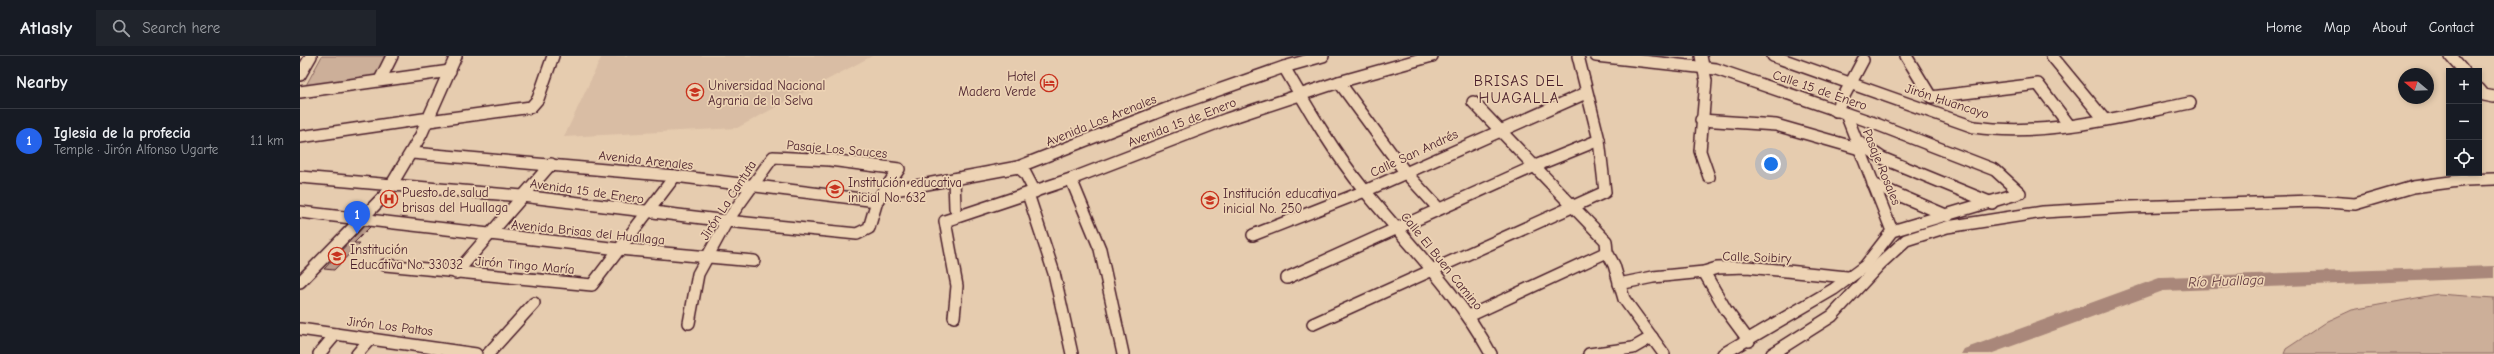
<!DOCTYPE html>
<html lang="en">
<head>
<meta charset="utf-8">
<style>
	body { margin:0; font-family:"Comic Neue",sans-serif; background:#20242c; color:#f1f3f6 }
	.controls { position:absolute; right:12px; top:12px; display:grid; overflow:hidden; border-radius:0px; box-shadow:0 2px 6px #0003 }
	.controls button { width:36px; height:36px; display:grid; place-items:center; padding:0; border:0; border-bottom:1px solid #363941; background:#171b24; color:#f1f3f6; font:20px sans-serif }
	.compass { position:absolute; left:2098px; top:12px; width:36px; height:36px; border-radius:50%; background:#171b24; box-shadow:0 2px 6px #0003; rotate:289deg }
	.you { position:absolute; left:1471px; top:108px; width:14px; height:14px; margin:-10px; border:3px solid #fff; border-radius:50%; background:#1a73e8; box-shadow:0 0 0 6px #1a73e833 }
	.badge { display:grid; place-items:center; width:26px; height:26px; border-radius:50%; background:#2563eb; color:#fff; font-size:13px; font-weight:700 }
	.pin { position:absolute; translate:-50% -33px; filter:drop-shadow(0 1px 2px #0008) }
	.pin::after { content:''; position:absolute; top:21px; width:14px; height:12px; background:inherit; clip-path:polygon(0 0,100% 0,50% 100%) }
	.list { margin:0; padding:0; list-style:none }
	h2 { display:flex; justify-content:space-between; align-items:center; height:52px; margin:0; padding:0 16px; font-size:17px }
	h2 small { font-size:13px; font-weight:400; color:#9ea1a6 }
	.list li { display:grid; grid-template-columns:26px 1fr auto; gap:12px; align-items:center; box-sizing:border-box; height:64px; padding:0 16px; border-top:1px solid #363941 }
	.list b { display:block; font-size:15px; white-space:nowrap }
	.list p { margin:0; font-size:13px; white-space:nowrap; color:#9ea1a6 }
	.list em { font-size:13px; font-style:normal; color:#9ea1a6 }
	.icon { flex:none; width:22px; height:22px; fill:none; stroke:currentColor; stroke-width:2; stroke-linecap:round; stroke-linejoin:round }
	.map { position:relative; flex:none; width:2194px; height:298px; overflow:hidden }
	header { display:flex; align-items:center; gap:24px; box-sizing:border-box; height:56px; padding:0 20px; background:#171b24; border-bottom:1px solid #363941 }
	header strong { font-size:19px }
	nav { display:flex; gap:22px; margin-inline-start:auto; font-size:14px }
	.search { width:280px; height:36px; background:#20242c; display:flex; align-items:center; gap:10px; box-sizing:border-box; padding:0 14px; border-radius:0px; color:#9ea1a6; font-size:15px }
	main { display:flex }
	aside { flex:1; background:#171b24 }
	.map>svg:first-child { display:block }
</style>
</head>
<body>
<header>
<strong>Atlasly</strong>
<div class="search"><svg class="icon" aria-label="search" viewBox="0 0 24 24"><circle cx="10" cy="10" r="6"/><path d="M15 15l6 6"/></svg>Search here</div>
<nav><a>Home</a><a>Map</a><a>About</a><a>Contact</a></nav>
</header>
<main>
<aside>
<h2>Nearby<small></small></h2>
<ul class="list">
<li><span class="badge">1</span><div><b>Iglesia de la profecia</b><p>Temple · Jirón Alfonso Ugarte</p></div><em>1.1 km</em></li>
</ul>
</aside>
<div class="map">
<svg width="2194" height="298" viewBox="0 0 2194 298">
	<rect width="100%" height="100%" fill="#e6ccaf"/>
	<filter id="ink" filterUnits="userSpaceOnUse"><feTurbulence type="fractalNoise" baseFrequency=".025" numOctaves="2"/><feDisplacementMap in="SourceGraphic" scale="8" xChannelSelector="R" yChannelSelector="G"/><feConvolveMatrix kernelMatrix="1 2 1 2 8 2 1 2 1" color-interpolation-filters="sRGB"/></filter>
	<g filter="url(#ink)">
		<path fill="#d9bda4" d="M 302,0 L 572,0 L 437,72 L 264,81 Z"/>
		<g fill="#ccaf99" stroke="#8b6762">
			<path d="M 22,0 L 93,0 L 82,22 L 4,33 Z"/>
			<path d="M 2138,238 L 2194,242 L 2194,298 L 1984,298 L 1986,293 L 2028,265 L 2052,254 Z"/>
		</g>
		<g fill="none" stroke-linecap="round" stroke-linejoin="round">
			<path fill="#a9877a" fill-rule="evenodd" d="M 2194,210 L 2194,222 L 1863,235 L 1690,298 L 1661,298 L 1664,293 L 1862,221 Z"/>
		</g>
		<path fill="#ba9b8a" stroke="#4a1f2b" d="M 64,170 L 70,171 L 54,187 L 60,187 L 34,214 L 24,213 Z"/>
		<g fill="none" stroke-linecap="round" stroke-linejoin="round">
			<defs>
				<g id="minor">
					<path d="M 1296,0 L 1416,13 L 1571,66 L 1695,114 L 1720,137 L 1592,175 L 1565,210 L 1534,233 L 1423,298"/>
					<path d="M 1401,0 L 1406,25 L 1400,95 L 1409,121"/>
					<path d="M 1473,0 L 1674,71 C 1747,81 1819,61 1890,47"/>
					<path d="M 1606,0 L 1631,41 L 1738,28 L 1769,69"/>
					<path d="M 1752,0 L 1804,63"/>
					<path d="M 2151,0 L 2164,15"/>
					<path d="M 984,11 C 1009,54 1034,97 1065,135 C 1109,189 1158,237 1191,298"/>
					<path d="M 0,19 L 11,0"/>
					<path d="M 80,24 L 92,0"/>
					<path d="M 1039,26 L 1105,116 L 1139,153"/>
					<path d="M 2179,33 L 2184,39 L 2194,41"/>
					<path d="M 0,36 L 150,15"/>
					<path d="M 1173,46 L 1306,185 L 1307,196 L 1314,209 L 1324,243 L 1364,298"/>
					<path d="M 1536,55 L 1563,4"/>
					<path d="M 1546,58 L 1592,175"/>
					<path d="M 1401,64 L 1476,69 L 1560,93"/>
					<path d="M 129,65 L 231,51 L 238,43 L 253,0"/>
					<path d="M 0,81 L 130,62"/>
					<path d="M 1557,85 L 1582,102 L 1692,147"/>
					<path d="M 112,97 L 375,120 L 577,145"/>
					<path d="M 473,101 L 530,104 L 599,113 L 577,145 L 569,172 L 557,178 L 427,165 Z"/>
					<path d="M 718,111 L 725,117 L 735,136"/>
					<path d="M 0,121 L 222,140 L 427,165"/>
					<path d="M 654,123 L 655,152"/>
					<path d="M 771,123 L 800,193 L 823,298"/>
					<path d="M 1573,128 L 1648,160"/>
					<path d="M 584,136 L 718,111 L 876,49 L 984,11 L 1023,0"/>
					<path d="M 728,138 L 754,217 L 772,298"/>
					<path d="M 0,156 L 319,193 L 454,205"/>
					<path d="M 953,179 L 1065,135 L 1286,37"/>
					<path d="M 85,209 L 292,229 L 375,120"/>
					<path d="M 1404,216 L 1426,254 L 1449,285"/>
					<path d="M 156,217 L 251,108"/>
					<path d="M 987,222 L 1235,110 L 1299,84"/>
					<path d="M 0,226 L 86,138 L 121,79 L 156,0"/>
					<path d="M 1319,228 L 1353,221 L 1404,216 L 1417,212 L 1447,211 L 1547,221"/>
					<path d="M 1169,260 L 1307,196"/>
					<path d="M 654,261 L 657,230 L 645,165 L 771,123 L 927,63 L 1039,26 L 1132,0"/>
					<path d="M 389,267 L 398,218 L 427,165"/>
					<path d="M 1013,268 L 1305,136 L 1299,84 L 1278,0"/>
					<path d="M 0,273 L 176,298"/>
					<path d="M 19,298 L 36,278"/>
					<path d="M 57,298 L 71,282"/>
					<path d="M 188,298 L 234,247"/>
					<path d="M 1289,298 L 1333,292 L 1352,281"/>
					<path d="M 1472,298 L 1532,260 L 1580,208 L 1606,184 L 1647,171 L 1743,156 L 1830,151 L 2015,145 L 2055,148 L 2113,131 L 2166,124 L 2194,123"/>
				</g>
			</defs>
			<use href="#minor" stroke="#4a1f2b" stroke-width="14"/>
			<use href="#minor" stroke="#edd3b4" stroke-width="11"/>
		</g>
	</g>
	<defs>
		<symbol id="hotel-ring" viewBox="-11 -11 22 22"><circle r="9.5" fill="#edd3b4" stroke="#c8321e" stroke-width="1.5"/><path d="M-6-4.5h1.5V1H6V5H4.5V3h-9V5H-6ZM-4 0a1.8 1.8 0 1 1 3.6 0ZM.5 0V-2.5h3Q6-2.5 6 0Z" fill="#c8321e"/></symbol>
		<symbol id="university-ring" viewBox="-11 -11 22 22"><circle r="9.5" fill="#edd3b4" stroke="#c8321e" stroke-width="1.5"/><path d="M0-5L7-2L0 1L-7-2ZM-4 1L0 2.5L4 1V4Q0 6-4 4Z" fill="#c8321e"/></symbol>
		<symbol id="school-ring" viewBox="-11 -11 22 22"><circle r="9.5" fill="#edd3b4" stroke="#c8321e" stroke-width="1.5"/><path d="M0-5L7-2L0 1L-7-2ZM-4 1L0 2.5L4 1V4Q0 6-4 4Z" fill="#c8321e"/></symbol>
		<symbol id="hospital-ring" viewBox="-11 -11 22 22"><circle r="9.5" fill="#edd3b4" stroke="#c8321e" stroke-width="1.5"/><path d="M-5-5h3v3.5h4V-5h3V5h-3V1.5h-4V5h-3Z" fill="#c8321e"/></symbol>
	</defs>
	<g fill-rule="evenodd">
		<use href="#hotel-ring" x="739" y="17" width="20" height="20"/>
		<use href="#university-ring" x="385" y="26" width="20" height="20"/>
		<use href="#school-ring" x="525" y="123" width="20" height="20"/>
		<use href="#hospital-ring" x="79" y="133" width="20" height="20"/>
		<use href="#school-ring" x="900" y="134" width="20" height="20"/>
		<use href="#school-ring" x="27" y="190" width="20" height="20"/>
	</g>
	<g text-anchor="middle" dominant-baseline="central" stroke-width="3.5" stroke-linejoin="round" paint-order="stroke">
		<g font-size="13" fill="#4a1f2b" stroke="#edd3b4" text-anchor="start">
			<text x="736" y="20" text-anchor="end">Hotel<tspan x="736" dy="15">Madera Verde</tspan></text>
			<text x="408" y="29">Universidad Nacional<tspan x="408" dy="15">Agraria de la Selva</tspan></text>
			<text x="548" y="126">Institución educativa<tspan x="548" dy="15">inicial No. 632</tspan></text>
			<text x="102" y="136">Puesto de salud<tspan x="102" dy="15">brisas del Huallaga</tspan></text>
			<text x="923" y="137">Institución educativa<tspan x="923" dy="15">inicial No. 250</tspan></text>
			<text x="50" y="193">Institución<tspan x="50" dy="15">Educativa No. 33032</tspan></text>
		</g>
		<g font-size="13" fill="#4a1f2b" stroke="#edd3b4">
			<text transform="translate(1520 34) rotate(19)">Calle 15 de Enero</text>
			<text transform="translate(1647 45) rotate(18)">Jirón Huancayo</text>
			<text transform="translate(801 64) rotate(-22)">Avenida Los Arenales</text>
			<text transform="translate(882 66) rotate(-21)">Avenida 15 de Enero</text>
			<text transform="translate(537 93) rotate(5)">Pasaje Los Sauces</text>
			<text transform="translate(1114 97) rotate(-25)">Calle San Andrés</text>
			<text transform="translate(346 104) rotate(6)">Avenida Arenales</text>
			<text transform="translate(1582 111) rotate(68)">Pasaje Rosales</text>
			<text transform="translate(287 135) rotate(8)">Avenida 15 de Enero</text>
			<text transform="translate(428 144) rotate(-57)">Jirón La Cantuta</text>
			<text transform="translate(288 176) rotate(6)">Avenida Brisas del Huallaga</text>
			<text transform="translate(1457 201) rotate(2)">Calle Soibiry</text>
			<text transform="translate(1142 205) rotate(51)">Calle El Buen Camino</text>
			<text transform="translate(225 209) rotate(5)">Jirón Tingo María</text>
			<text transform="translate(90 270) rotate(7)">Jirón Los Paltos</text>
		</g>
		<g font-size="14" font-style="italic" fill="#62393f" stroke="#edd3b4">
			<text transform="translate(1926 225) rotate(-2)">Río Huallaga</text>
		</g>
		<g font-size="15" letter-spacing="1" fill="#4a1f2b" stroke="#edd3b4">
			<text x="1219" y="25">BRISAS DEL<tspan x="1219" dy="17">HUAGALLA</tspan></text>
		</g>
	</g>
</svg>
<div class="controls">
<button>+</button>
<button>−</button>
<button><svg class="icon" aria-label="locate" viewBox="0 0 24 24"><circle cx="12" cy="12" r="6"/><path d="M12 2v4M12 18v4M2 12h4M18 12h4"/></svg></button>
</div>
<svg class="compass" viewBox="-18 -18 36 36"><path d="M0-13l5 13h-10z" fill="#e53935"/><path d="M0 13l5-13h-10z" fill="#9ea1a6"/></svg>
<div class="you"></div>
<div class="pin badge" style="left:57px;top:178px">1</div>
</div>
</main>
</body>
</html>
